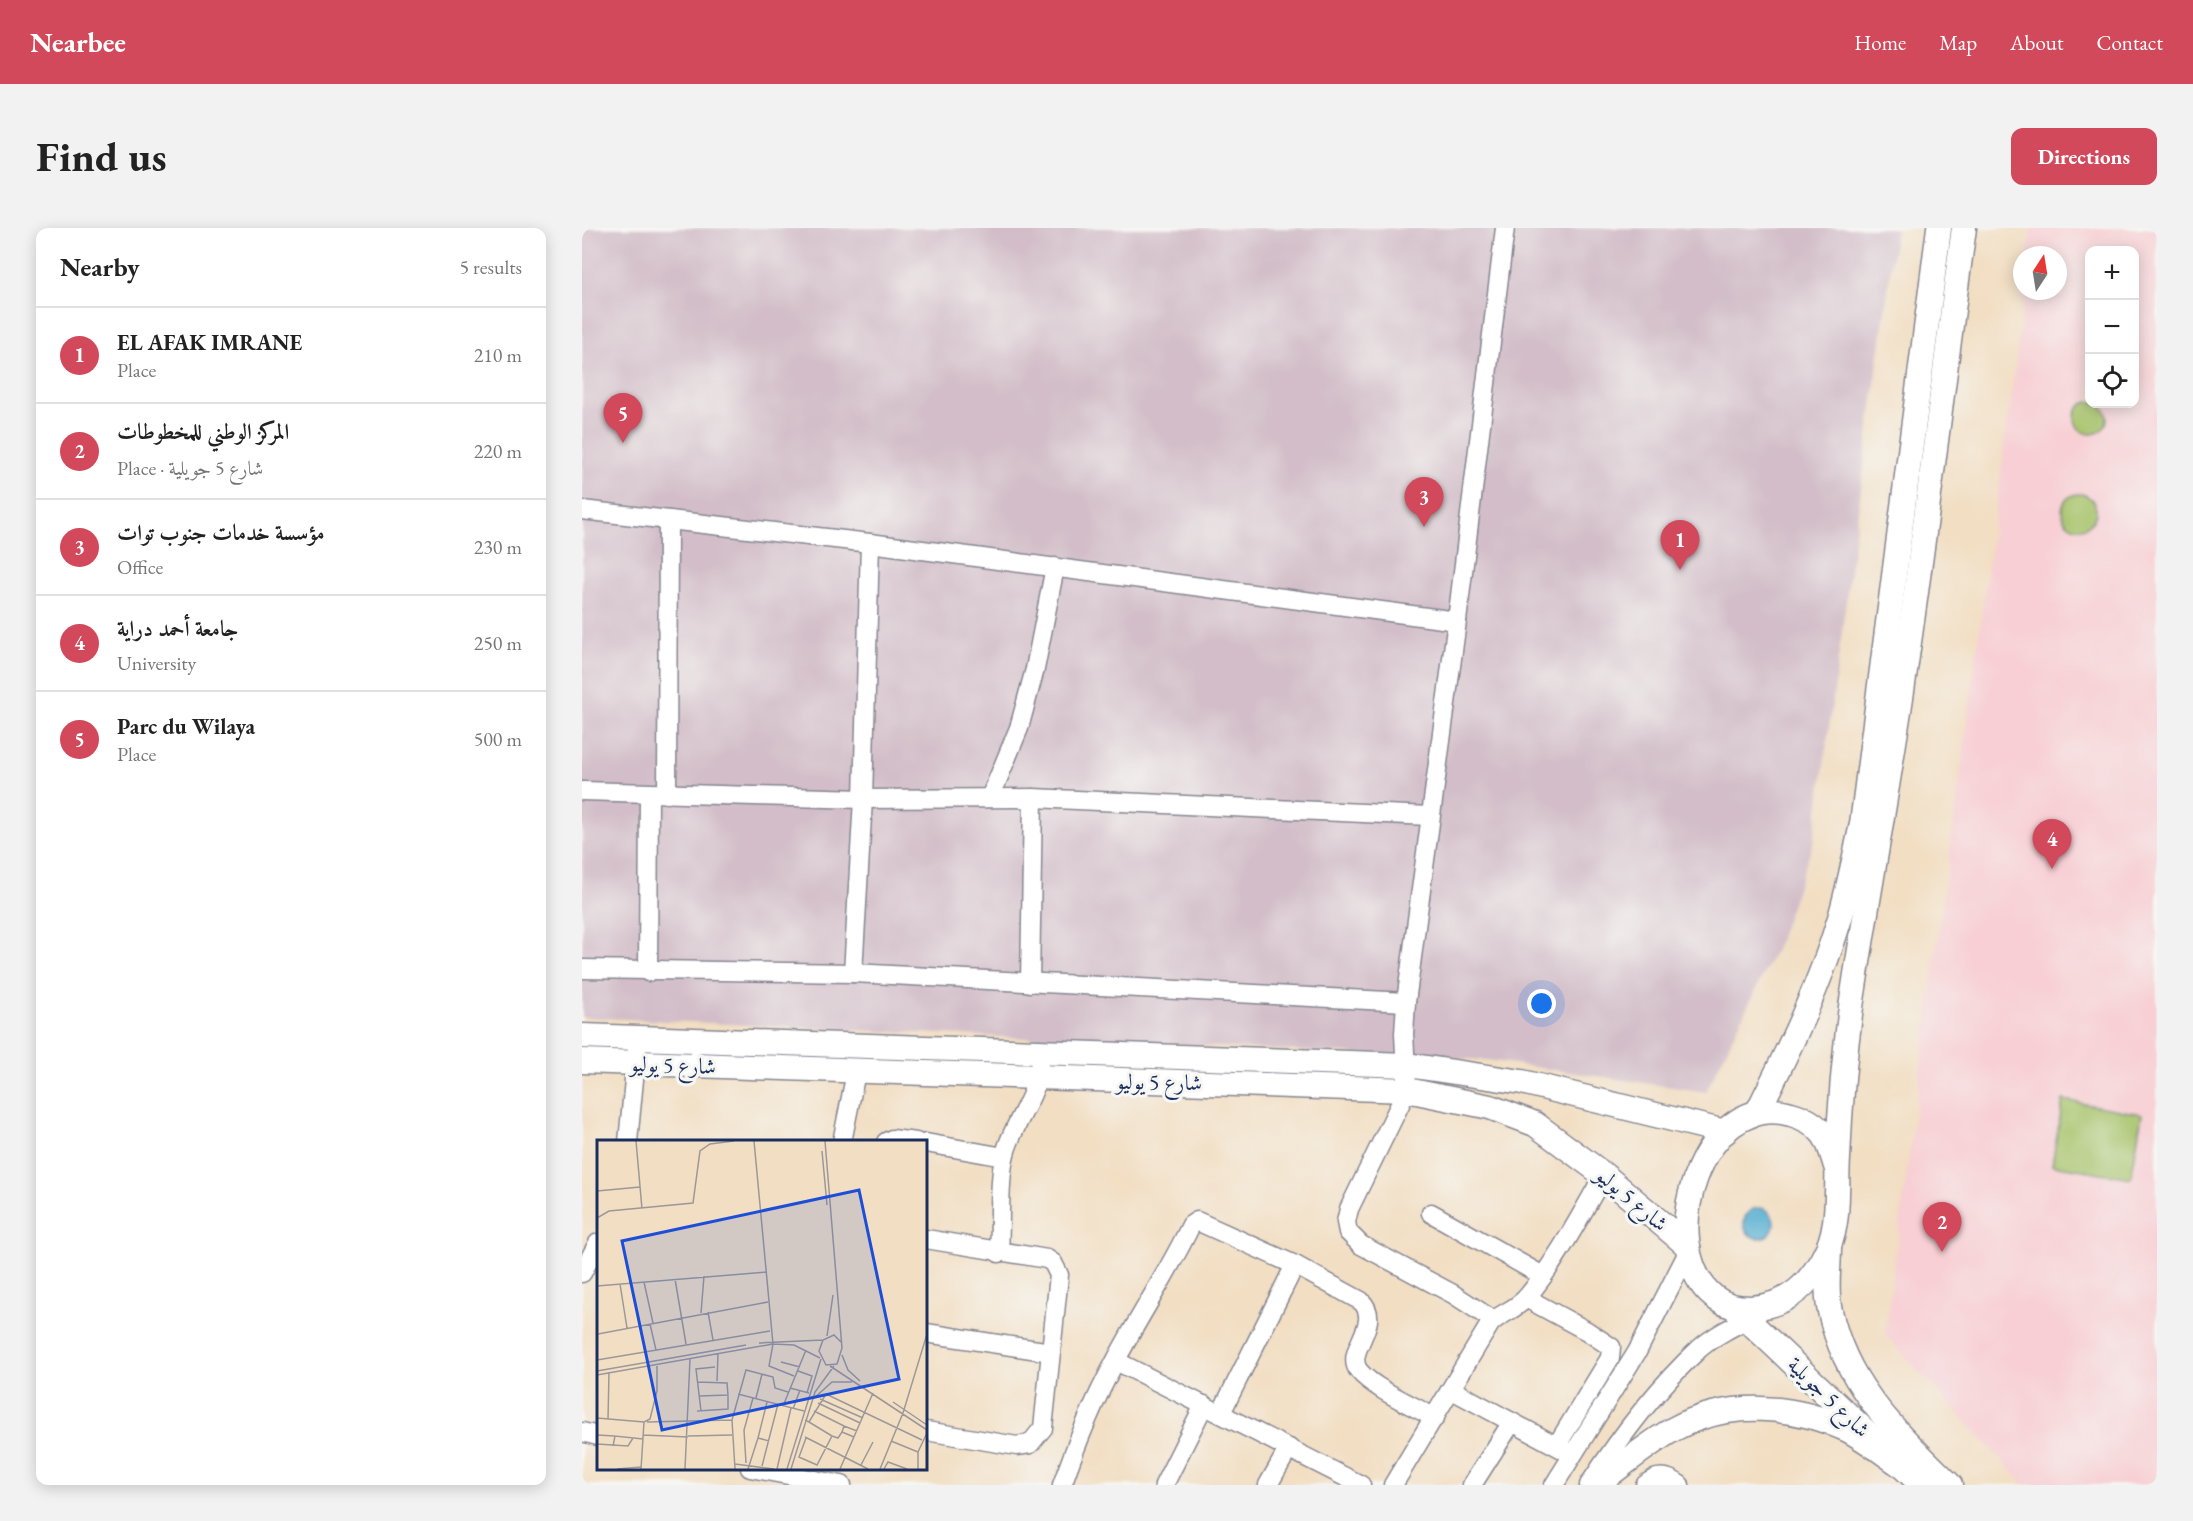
<!DOCTYPE html>
<html lang="en">
<head>
<meta charset="utf-8">
<style>
	body { margin:0; font-family:"EB Garamond",Amiri,serif; background:#f2f2f2; color:#222 }
	.controls { position:absolute; right:18px; top:18px; display:grid; overflow:hidden; border-radius:12px; box-shadow:0 3px 15px #0003 }
	.controls button { width:54px; height:54px; display:grid; place-items:center; padding:0; border:0; border-bottom:2px solid #e0e0e0; background:#fff; color:#222; font:30px sans-serif }
	.compass { position:absolute; left:1431px; top:18px; width:54px; height:54px; border-radius:50%; background:#fff; box-shadow:0 3px 15px #0003; rotate:12deg }
	.you { position:absolute; left:960px; top:776px; width:21px; height:21px; margin:-15px; border:4px solid #fff; border-radius:50%; background:#1a73e8; box-shadow:0 0 0 9px #1a73e833 }
	.badge { display:grid; place-items:center; width:39px; height:39px; border-radius:50%; background:#d1495b; color:#fff; font-size:20px; font-weight:700 }
	.pin { position:absolute; translate:-50% -50px; filter:drop-shadow(0 2px 3px #0008) }
	.pin::after { content:''; position:absolute; top:32px; width:21px; height:18px; background:inherit; clip-path:polygon(0 0,100% 0,50% 100%) }
	.list { margin:0; padding:0; list-style:none }
	h2 { display:flex; justify-content:space-between; align-items:center; height:78px; margin:0; padding:0 24px; font-size:26px }
	h2 small { font-size:20px; font-weight:400; color:#767676 }
	.list li { display:grid; grid-template-columns:39px 1fr auto; gap:18px; align-items:center; box-sizing:border-box; height:96px; padding:0 24px; border-top:2px solid #e0e0e0 }
	.list b { display:block; font-size:22px; white-space:nowrap }
	.list p { margin:0; font-size:20px; white-space:nowrap; color:#767676 }
	.list em { font-size:20px; font-style:normal; color:#767676 }
	.icon { flex:none; width:33px; height:33px; fill:none; stroke:currentColor; stroke-width:2; stroke-linecap:round; stroke-linejoin:round }
	.map { position:relative; flex:none; width:1575px; height:1257px; overflow:hidden; border-radius:12px }
	header { display:flex; align-items:center; gap:36px; box-sizing:border-box; height:84px; padding:0 30px; background:#d1495b; color:#fff }
	header strong { font-size:28px }
	nav { display:flex; gap:33px; margin-inline-start:auto; font-size:21px }
	.intro { display:flex; align-items:center; justify-content:space-between; box-sizing:border-box; height:144px; padding:0 36px }
	h1 { margin:0; font-size:42px }
	.button { padding:15px 27px; border-radius:12px; background:#d1495b; color:#fff; font-size:21px; font-weight:700 }
	main { display:flex; gap:36px; padding:0 36px }
	aside { flex:1; background:#fff; border-radius:12px; box-shadow:0 3px 15px #0003 }
	.map>svg:first-child { display:block }
</style>
</head>
<body>
<header>
<strong>Nearbee</strong>
<nav><a>Home</a><a>Map</a><a>About</a><a>Contact</a></nav>
</header>
<div class="intro"><h1>Find us</h1><a class="button">Directions</a></div>
<main>
<aside>
<h2>Nearby<small>5 results</small></h2>
<ul class="list">
<li><span class="badge">1</span><div><b>EL AFAK IMRANE</b><p>Place</p></div><em>210 m</em></li>
<li><span class="badge">2</span><div><b>المركز الوطني للمخطوطات</b><p>Place · شارع 5 جويلية</p></div><em>220 m</em></li>
<li><span class="badge">3</span><div><b>مؤسسة خدمات جنوب توات</b><p>Office</p></div><em>230 m</em></li>
<li><span class="badge">4</span><div><b>جامعة أحمد دراية</b><p>University</p></div><em>250 m</em></li>
<li><span class="badge">5</span><div><b>Parc du Wilaya</b><p>Place</p></div><em>500 m</em></li>
</ul>
</aside>
<div class="map">
<svg width="1575" height="1257" viewBox="0 0 1575 1257">
	<rect width="100%" height="100%" fill="#f6f6f2"/>
	<filter id="ink" filterUnits="userSpaceOnUse"><feTurbulence type="fractalNoise" baseFrequency=".0167" numOctaves="2"/><feDisplacementMap in="SourceGraphic" scale="12" xChannelSelector="R" yChannelSelector="G"/><feConvolveMatrix kernelMatrix="1 2 1 2 8 2 1 2 1" color-interpolation-filters="sRGB"/></filter>
	<filter id="wash" filterUnits="userSpaceOnUse"><feTurbulence type="fractalNoise" baseFrequency=".008" numOctaves="4" result="noise"/><feDisplacementMap in="SourceGraphic" scale="24" xChannelSelector="R" yChannelSelector="G"/><feGaussianBlur stdDeviation="1.35" result="paint"/><feColorMatrix in="noise" values="0 0 0 0 0 0 0 0 0 0 0 0 0 0 0 0 0 1.4 0 .05"/><feComposite in="paint" operator="in"/></filter>
	<g filter="url(#wash)">
		<rect width="100%" height="100%" fill="#f2dec2"/>
		<path fill="#f7cfd4" fill-rule="evenodd" d="M 1449,0 L 1575,0 L 1575,1257 L 1443,1257 L 1303,1107 L 1443,63 L 1476,63 L 1476,27 L 1446,27 ZM 1508,22 L 1552,22 L 1552,176 L 1508,176 Z"/>
		<path fill="#d2bdc8" d="M 0,0 L 1314,0 L 1232,612 L 1195,718 L 1124,864 L 905,832 L 0,789 Z"/>
		<g fill="#a6c269" stroke="#607864" stroke-width="1.5">
			<circle cx="1509" cy="190" r="16"/>
			<circle cx="1497" cy="283" r="17"/>
			<path d="M 1481,872 L 1560,886 L 1549,950 L 1470,937 Z"/>
		</g>
		<circle fill="#51accf" stroke="#366e96" stroke-width="1.5" cx="1177" cy="995" r="15"/>
	</g>
	<g filter="url(#ink)">
		<g fill="none" stroke-linecap="round" stroke-linejoin="round">
			<defs>
				<g id="minor">
					<path d="M 0,282 L 288,315 L 875,393"/>
					<path d="M 0,563 L 281,571 L 451,570 L 848,588"/>
					<path d="M 85,566 L 86,292"/>
					<path d="M 408,570 L 437,500 L 453,441 L 473,339"/>
					<path d="M 0,741 L 271,745 L 824,774"/>
					<path d="M 66,744 L 67,566"/>
					<path d="M 271,745 L 281,571 L 288,315"/>
					<path d="M 448,755 L 451,570"/>
					<path d="M 46,914 L 56,810"/>
					<path d="M 260,914 L 274,844"/>
					<path d="M 304,914 L 310,911 L 334,914"/>
					<path d="M 344,915 L 422,929"/>
					<path d="M 849,985 L 961,1048"/>
					<path d="M 344,1011 L 465,1031 L 471,1035 L 477,1047 L 469,1124 L 344,1105"/>
					<path d="M 417,1025 C 419,997 416,951 423,926 C 430,897 456,867 457,839"/>
					<path d="M 0,1045 L 16,1015"/>
					<path d="M 944,1070 L 1005,1103 L 1029,1119 L 1028,1130 L 975,1217"/>
					<path d="M 911,1092 L 871,1066 L 779,1017 L 766,1004 L 764,994 L 767,981 L 825,862 L 822,806 L 824,774 L 875,393 L 923,0"/>
					<path d="M 534,1133 L 779,1257"/>
					<path d="M 870,1162 L 984,1223"/>
					<path d="M 639,1185 L 713,1037"/>
					<path d="M 344,1203 L 435,1218 L 448,1216 L 461,1200 L 469,1124"/>
					<path d="M 0,1204 L 16,1208"/>
					<path d="M 168,1240 L 260,1257"/>
					<path d="M 480,1257 C 495,1214 511,1174 533,1134 C 557,1088 586,1045 609,997 L 615,993 L 713,1037 L 779,1073 C 802,1096 761,1123 777,1143 C 792,1161 832,1178 853,1190"/>
					<path d="M 582,1257 L 622,1177"/>
					<path d="M 686,1257 L 707,1220"/>
					<path d="M 811,1257 L 908,1096 C 915,1087 934,1082 945,1069 C 975,1033 998,988 1022,947"/>
					<path d="M 890,1257 L 930,1194"/>
					<path d="M 972,1257 L 1055,1124 L 1106,1024"/>
					<path d="M 1007,1257 C 1038,1209 1075,1160 1117,1121 C 1134,1106 1156,1096 1176,1086"/>
					<path d="M 1063,1257 C 1075,1246 1086,1248 1098,1257"/>
				</g>
				<g id="major">
					<path d="M 0,808 L 825,837 L 940,854 L 1143,904"/>
					<path d="M 0,833 L 825,862 L 908,879 L 953,896 L 1022,947 L 1106,1018"/>
					<path d="M 1176,883 C 1207,821 1238,757 1258,690 C 1267,659 1273,628 1280,596 L 1357,0"/>
					<path d="M 1255,941 C 1251,930 1248,915 1241,906 C 1233,896 1221,889 1209,886 C 1120,860 1070,1019 1132,1069 C 1143,1078 1155,1080 1168,1080 C 1207,1078 1230,1055 1246,1020 C 1258,992 1254,959 1256,930 C 1258,880 1262,829 1269,779 C 1286,665 1308,550 1324,435 C 1345,291 1362,145 1382,0"/>
					<path d="M 1247,1019 C 1247,1039 1243,1064 1248,1083 C 1264,1159 1315,1204 1368,1257"/>
					<path d="M 1154,1081 L 1340,1257"/>
					<path d="M 1013,1257 C 1039,1239 1065,1216 1092,1201 C 1146,1172 1211,1176 1266,1202 C 1283,1211 1300,1224 1316,1235"/>
				</g>
			</defs>
			<use href="#minor" stroke="#868690" stroke-width="21"/>
			<use href="#major" stroke="#868690" stroke-width="27"/>
			<use href="#minor" stroke="#fff" stroke-width="18"/>
			<use href="#major" stroke="#fff" stroke-width="24"/>
		</g>
	</g>
	<g text-anchor="middle" dominant-baseline="central" stroke-width="6" stroke-linejoin="round" paint-order="stroke">
		<g font-size="22" fill="#1b2f5e" stroke="#f6f6f2">
			<text transform="translate(91 837) rotate(2)">شارع 5 يوليو</text>
			<text transform="translate(577 854) rotate(1)">شارع 5 يوليو</text>
			<text transform="translate(1050 971) rotate(40)">شارع 5 يوليو</text>
			<text transform="translate(1247 1169) rotate(44)">شارع 5 جويلية</text>
		</g>
	</g>
	<g transform="translate(15 912)">
		<rect width="330" height="330" fill="#f2dec2"/>
		<path fill="none" stroke="#9c989a" stroke-width="1.5" d="M 39,1 L 45,69M 157,1 L 176,204 L 172,226 L 197,236M 228,1 L 245,208 L 240,224 L 229,225 L 222,211 L 226,200 L 237,195 L 244,202M 225,11 L 230,65M 0,51 L 43,47M 0,78 L 12,71 L 96,63 L 103,11 L 113,4 L 137,1M 78,139 L 89,204M 47,142 L 56,183M 23,144 L 30,188M 0,146 L 169,132M 111,172 L 116,200M 104,173 L 107,136M 53,184 L 59,210M 1,194 L 171,162M 230,196 L 236,155M 162,203 L 226,200M 245,215 L 251,230 L 263,241M 0,220 L 173,191M 184,222 L 203,227M 233,226 L 330,290M 0,231 L 149,205M 201,231 L 215,236 L 210,253M 0,235 L 176,204 L 197,205 L 223,218M 120,241 L 121,214M 100,242 L 130,243 L 131,255 L 102,256M 193,248 L 212,253M 141,254 L 207,271M 159,258 L 165,234M 216,259 L 235,242 L 255,242M 223,259 L 266,278M 296,262 L 330,285M 221,263 L 263,283M 186,266 L 209,210M 196,269 L 203,250M 100,271 L 131,269 L 131,255M 104,271 L 99,229 L 118,227M 217,271 L 247,286M 0,278 L 47,282M 11,279 L 12,232M 135,280 L 149,230 L 176,237 L 178,248 L 191,252M 208,280 L 212,282 L 229,254 L 325,300M 50,282 L 135,280 L 138,329M 212,282 L 235,296M 245,292 L 247,286 L 260,291M 0,295 L 18,296M 46,295 L 91,297M 91,296 L 135,295M 208,297 L 271,329M 161,298 L 170,262M 209,298 L 202,317 L 220,325 L 235,296 L 241,298 L 245,292 L 257,297M 294,301 L 321,312M 0,304 L 31,306 L 36,298M 16,306 L 18,296 L 46,299M 149,323 L 147,290 L 156,258M 138,324 L 177,329M 264,325 L 276,302M 165,326 L 181,264M 20,329 L 44,327M 44,329 L 47,282 L 53,279 L 60,251 L 60,224M 88,329 L 93,219M 151,329 L 161,298 L 172,301M 180,329 L 194,268M 190,329 L 224,219M 194,329 L 218,252 L 237,226M 243,329 L 276,253M 283,329 L 306,273 L 330,194M 287,329 L 291,322 L 310,329M 321,329 L 321,312 L 330,293"/>
		<path fill="#1d4ed8" fill-opacity="0.15" stroke="#1d4ed8" stroke-width="3" d="M 262,50 L 302,239 L 65,290 L 25,101 Z"/>
		<rect width="330" height="330" fill="none" stroke="#1b2f5e" stroke-width="3"/>
	</g>
</svg>
<div class="controls">
<button>+</button>
<button>−</button>
<button><svg class="icon" aria-label="locate" viewBox="0 0 24 24"><circle cx="12" cy="12" r="6"/><path d="M12 2v4M12 18v4M2 12h4M18 12h4"/></svg></button>
</div>
<svg class="compass" viewBox="-18 -18 36 36"><path d="M0-13l5 13h-10z" fill="#e53935"/><path d="M0 13l5-13h-10z" fill="#767676"/></svg>
<div class="you"></div>
<div class="pin badge" style="left:1098px;top:342px">1</div>
<div class="pin badge" style="left:1360px;top:1024px">2</div>
<div class="pin badge" style="left:842px;top:299px">3</div>
<div class="pin badge" style="left:1470px;top:641px">4</div>
<div class="pin badge" style="left:41px;top:215px">5</div>
</div>
</main>
</body>
</html>
